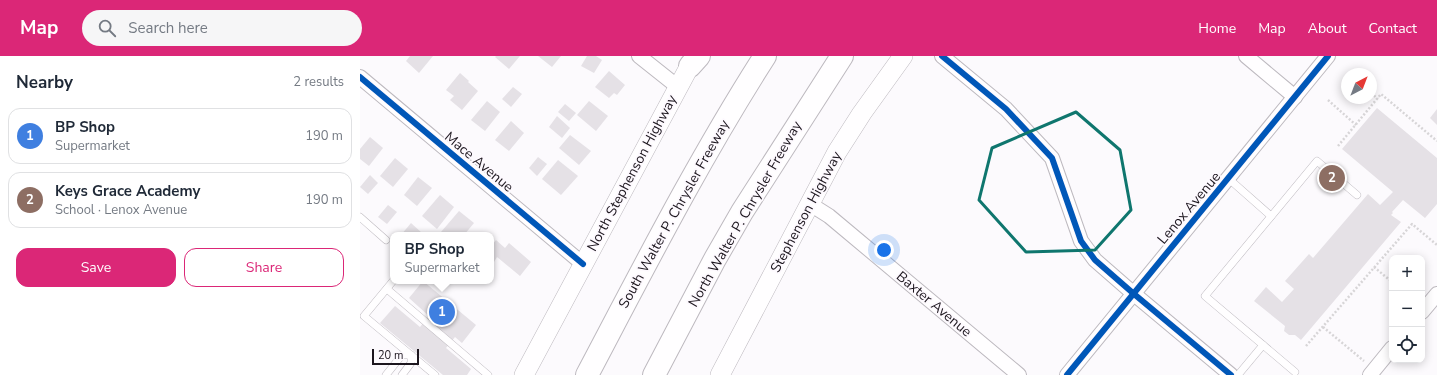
<!DOCTYPE html>
<html lang="en">
<head>
<meta charset="utf-8">
<style>
	body { margin:0; font-family:"Nunito Sans",sans-serif; background:#f6f6f7; color:#1f2937 }
	.controls { position:absolute; right:12px; bottom:12px; display:grid; overflow:hidden; border-radius:8px; box-shadow:0 2px 10px #0003 }
	.controls button { width:36px; height:36px; display:grid; place-items:center; padding:0; border:0; border-bottom:1px solid #e0e1e3; background:#fff; color:#1f2937; font:20px sans-serif }
	.compass { position:absolute; left:981px; top:12px; width:36px; height:36px; border-radius:50%; background:#fff; box-shadow:0 2px 10px #0003; rotate:42deg }
	.scale { position:absolute; left:12px; bottom:10px; width:47px; box-sizing:border-box; padding-left:4px; border:2px solid #1c161e; border-top:0; font-size:11px; line-height:14px; white-space:nowrap; color:#1c161e; -webkit-text-stroke:3px #fdf9fe; paint-order:stroke }
	.you { position:absolute; left:524px; top:194px; width:14px; height:14px; margin:-10px; border:3px solid #fff; border-radius:50%; background:#1a73e8; box-shadow:0 0 0 6px #1a73e833 }
	.badge { display:grid; place-items:center; width:26px; height:26px; border-radius:50%; background:#db2777; color:#fff; font-size:13px; font-weight:700 }
	.pin { position:absolute; translate:-50% -50%; border:2px solid #fff; box-shadow:0 1px 4px #0006 }
	.popup { position:absolute; left:30px; top:176px; width:104px; height:52px; box-sizing:border-box; display:grid; place-content:center; border-radius:8px; background:#fff; filter:drop-shadow(0 1px 3px #0005); font-size:13px; white-space:nowrap; color:#747a83 }
	.popup b { font-size:15px; color:#1f2937 }
	.popup::after { content:''; position:absolute; left:50%; top:100%; margin-left:-8px; border:8px solid transparent; border-top-color:#fff }
	.list { margin:0; padding:0; list-style:none }
	h2 { display:flex; justify-content:space-between; align-items:center; height:52px; margin:0; padding:0 16px; font-size:17px }
	h2 small { font-size:13px; font-weight:400; color:#747a83 }
	.list li { display:grid; grid-template-columns:26px 1fr auto; gap:12px; align-items:center; box-sizing:border-box; height:56px; margin:0 8px 8px; padding:0 8px; border:1px solid #e0e1e3; border-radius:12px }
	.list b { display:block; font-size:15px; white-space:nowrap }
	.list p { margin:0; font-size:13px; white-space:nowrap; color:#747a83 }
	.list em { font-size:13px; font-style:normal; color:#747a83 }
	.actions { display:flex; gap:8px; padding:12px 16px }
	.actions a { flex:1; padding:9px 0; border:1px solid #db2777; border-radius:12px; text-align:center; font-size:14px; color:#db2777 }
	.actions .main { background:#db2777; color:#fff }
	.icon { flex:none; width:22px; height:22px; fill:none; stroke:currentColor; stroke-width:2; stroke-linecap:round; stroke-linejoin:round }
	.map { position:relative; flex:none; width:1077px; height:319px; overflow:hidden }
	header { display:flex; align-items:center; gap:24px; box-sizing:border-box; height:56px; padding:0 20px; background:#db2777; color:#fff }
	header strong { font-size:19px }
	nav { display:flex; gap:22px; margin-inline-start:auto; font-size:14px }
	.search { width:280px; height:36px; background:#f6f6f7; display:flex; align-items:center; gap:10px; box-sizing:border-box; padding:0 14px; border-radius:22px; color:#747a83; font-size:15px }
	main { display:flex }
	aside { flex:1; background:#fff }
	.map>svg:first-child { display:block }
</style>
</head>
<body>
<header>
<strong>Map</strong>
<div class="search"><svg class="icon" aria-label="search" viewBox="0 0 24 24"><circle cx="10" cy="10" r="6"/><path d="M15 15l6 6"/></svg>Search here</div>
<nav><a>Home</a><a>Map</a><a>About</a><a>Contact</a></nav>
</header>
<main>
<aside>
<h2>Nearby<small>2 results</small></h2>
<ul class="list">
<li><span class="badge" style="background:#3f7fe0">1</span><div><b>BP Shop</b><p>Supermarket</p></div><em>190 m</em></li>
<li><span class="badge" style="background:#8d6e63">2</span><div><b>Keys Grace Academy</b><p>School · Lenox Avenue</p></div><em>190 m</em></li>
</ul>
<div class="actions"><a class="main">Save</a><a>Share</a></div>
</aside>
<div class="map">
<svg width="1077" height="319" viewBox="0 0 1077 319">
	<rect width="100%" height="100%" fill="#fcfafd"/>
	<g fill="#e5e1e6">
		<path d="M 50,0 L 73,0 L 59,17 L 46,5 Z"/>
		<path d="M 136,0 L 160,0 L 149,13 L 135,1 Z"/>
		<path d="M 178,0 L 201,0 L 192,11 Z"/>
		<path d="M 227,0 L 236,0 L 242,4 L 234,17 L 221,10 Z"/>
		<path d="M 249,15 L 265,29 L 257,39 L 254,37 L 249,42 L 235,31 Z"/>
		<path d="M 100,17 L 109,25 L 108,26 L 118,35 L 102,54 L 90,44 L 94,40 L 86,34 Z"/>
		<path d="M 153,31 L 162,38 L 151,51 L 142,43 Z"/>
		<path d="M 127,45 L 140,56 L 125,75 L 111,64 Z"/>
		<path d="M 229,45 L 248,60 L 236,75 L 217,59 Z"/>
		<path d="M 205,48 L 216,57 L 209,65 L 198,56 Z"/>
		<path d="M 1017,52 L 1077,102 L 1077,148 L 1065,162 L 1043,144 L 1032,156 L 1033,157 L 1031,159 L 1041,166 L 941,284 L 935,279 L 929,279 L 924,275 L 925,270 L 894,245 L 906,231 L 922,246 L 934,233 L 925,225 L 949,198 L 953,202 L 1008,138 L 1020,149 L 1033,136 L 982,93 Z"/>
		<path d="M 1077,53 L 1077,69 L 1070,62 Z"/>
		<path d="M 197,60 L 210,72 L 202,82 L 189,71 Z"/>
		<path d="M 151,65 L 164,77 L 149,95 L 135,84 Z"/>
		<path d="M 210,79 L 231,95 L 219,109 L 199,92 Z"/>
		<path d="M 10,81 L 23,92 L 9,110 L 0,103 L 0,93 Z"/>
		<path d="M 178,101 L 187,108 L 177,120 L 169,112 Z"/>
		<path d="M 35,102 L 48,113 L 33,131 L 20,120 Z"/>
		<path d="M 198,104 L 218,120 L 201,139 L 182,123 Z"/>
		<path d="M 10,119 L 18,127 L 8,138 L 0,131 Z"/>
		<path d="M 58,121 L 72,132 L 57,150 L 44,139 Z"/>
		<path d="M 80,139 L 94,151 L 77,173 L 62,160 Z"/>
		<path d="M 28,149 L 37,156 L 27,168 L 18,161 Z"/>
		<path d="M 99,155 L 114,167 L 104,179 L 84,179 L 81,176 Z"/>
		<path d="M 51,167 L 62,177 L 61,179 L 41,179 Z"/>
		<path d="M 136,184 L 145,192 L 149,187 L 171,206 L 160,220 L 137,201 L 134,206 L 131,204 L 131,190 Z"/>
		<path d="M 63,225 L 116,269 L 102,287 L 95,281 L 86,292 L 111,313 L 107,319 L 83,319 L 20,267 L 35,250 L 60,271 L 69,260 L 49,242 Z"/>
	</g>
	<g fill="none" stroke-linecap="round" stroke-linejoin="round">
		<defs>
			<g id="lane">
				<path d="M 869,123 L 911,160"/>
				<path d="M 0,161 L 26,184"/>
				<path d="M 33,225 L 4,260 L 75,319"/>
				<path d="M 27,233 L 128,319"/>
				<path d="M 935,316 L 845,240 L 957,105 L 997,139"/>
				<path d="M 26,319 L 42,299 L 50,299"/>
				<path d="M 42,319 L 51,307 L 51,299"/>
				<path d="M 878,319 L 903,289"/>
			</g>
			<g id="street">
				<path d="M 279,0 L 318,31"/>
				<path d="M 582,0 L 646,53 L 692,102 L 721,185 L 735,204 L 774,238 L 871,319"/>
				<path d="M 886,0 L 935,41"/>
				<path d="M 0,21 L 223,208"/>
				<path d="M 450,148 L 469,160 L 659,319"/>
				<path d="M 1062,256 L 1077,238"/>
				<path d="M 707,319 L 968,0"/>
				<path d="M 1010,319 L 1032,292"/>
			</g>
			<g id="secondary">
				<path d="M 164,319 L 335,0"/>
				<path d="M 360,319 L 477,96 L 502,57 L 543,0"/>
			</g>
			<g id="highway">
				<path d="M 330,10 L 339,0"/>
				<path d="M 227,319 C 284,211 339,103 405,0"/>
				<path d="M 294,319 L 355,203 L 382,156 L 482,0"/>
			</g>
		</defs>
		<use href="#lane" stroke="#bdb9bf" stroke-width="8"/>
		<use href="#street" stroke="#bdb9bf" stroke-width="16"/>
		<use href="#secondary" stroke="#bdb9bf" stroke-width="20"/>
		<use href="#highway" stroke="#bdb9bf" stroke-width="24"/>
		<g stroke="#d7d5d7" stroke-width="2.5" stroke-dasharray="2 2" stroke-linecap="butt">
			<path d="M 1011,37 L 1018,43"/>
			<path d="M 968,44 L 996,69"/>
			<path d="M 978,90 L 1021,38 L 1077,85"/>
			<path d="M 1014,211 L 1032,226"/>
			<path d="M 963,271 L 1004,305"/>
			<path d="M 946,290 L 1052,168 L 1077,189"/>
		</g>
		<use href="#lane" stroke="#fffeff" stroke-width="7"/>
		<use href="#street" stroke="#fffeff" stroke-width="14"/>
		<use href="#secondary" stroke="#fffeff" stroke-width="19"/>
		<use href="#highway" stroke="#fffeff" stroke-width="22"/>
		<defs>
			<g id="cycleway">
				<path d="M 582,0 L 646,53 L 692,102 L 721,185 L 735,204 L 774,238 L 871,319"/>
				<path d="M 0,21 L 223,208"/>
				<path d="M 707,319 L 968,0"/>
			</g>
		</defs>
		<use href="#cycleway" stroke="#fdf9fe" stroke-width="8"/>
		<use href="#cycleway" stroke="#0057b8" stroke-width="6"/>
	</g>
	<path fill="none" stroke="#0f766e" stroke-width="3" stroke-linejoin="round" d="M 716,56 L 760,94 L 771,154 L 735,194 L 666,196 L 619,144 L 632,92 Z"/>
	<g text-anchor="middle" dominant-baseline="central" stroke-width="3.5" stroke-linejoin="round" paint-order="stroke">
		<g font-size="14" fill="#1c161e" stroke="#fdf9fe">
			<text transform="translate(119 106) rotate(40)">Mace Avenue</text>
			<text transform="translate(272 117) rotate(-62)">North Stephenson Highway</text>
			<text transform="translate(829 152) rotate(-50)">Lenox Avenue</text>
			<text transform="translate(446 156) rotate(-62)">Stephenson Highway</text>
			<text transform="translate(314 158) rotate(-61)">South Walter P. Chrysler Freeway</text>
			<text transform="translate(385 158) rotate(-60)">North Walter P. Chrysler Freeway</text>
			<text transform="translate(574 248) rotate(40)">Baxter Avenue</text>
		</g>
	</g>
</svg>
<div class="controls">
<button>+</button>
<button>−</button>
<button><svg class="icon" aria-label="locate" viewBox="0 0 24 24"><circle cx="12" cy="12" r="6"/><path d="M12 2v4M12 18v4M2 12h4M18 12h4"/></svg></button>
</div>
<svg class="compass" viewBox="-18 -18 36 36"><path d="M0-13l5 13h-10z" fill="#e53935"/><path d="M0 13l5-13h-10z" fill="#747a83"/></svg>
<div class="scale">20 m</div>
<div class="you"></div>
<div class="pin badge" style="left:82px;top:256px;background:#3f7fe0">1</div>
<div class="popup"><b>BP Shop</b>Supermarket</div>
<div class="pin badge" style="left:972px;top:122px;background:#8d6e63">2</div>
</div>
</main>
</body>
</html>
